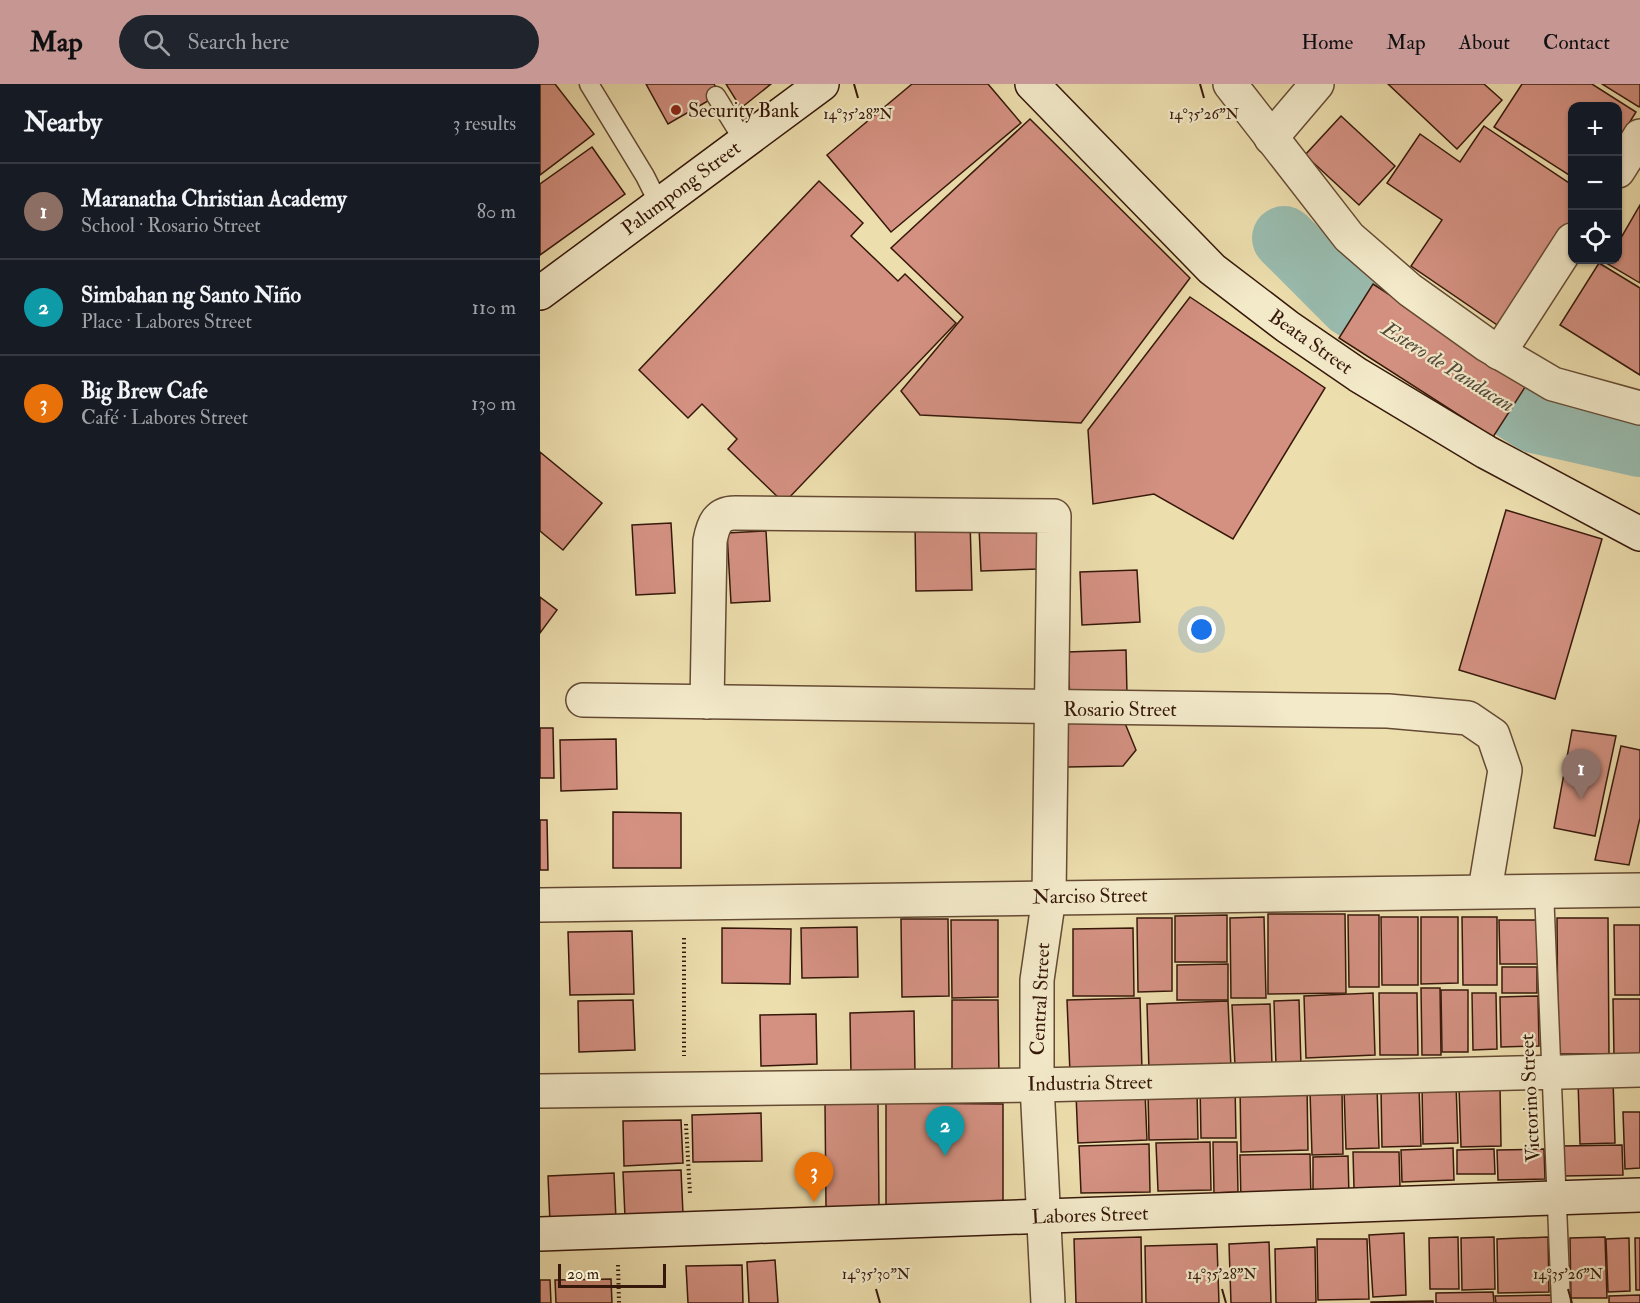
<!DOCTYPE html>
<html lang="en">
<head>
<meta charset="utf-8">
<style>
	body { margin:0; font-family:"IM FELL Double Pica",serif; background:#20242c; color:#f1f3f6 }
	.controls { position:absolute; right:18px; top:18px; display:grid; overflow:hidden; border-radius:12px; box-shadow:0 2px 4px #0004 }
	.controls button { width:54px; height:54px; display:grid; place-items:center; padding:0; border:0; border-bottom:2px solid #363941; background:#171b24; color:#f1f3f6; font:30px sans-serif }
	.scale { position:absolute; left:18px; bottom:15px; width:108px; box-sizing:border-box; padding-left:6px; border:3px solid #36180a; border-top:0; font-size:16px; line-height:21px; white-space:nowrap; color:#36180a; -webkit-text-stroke:4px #f3eaca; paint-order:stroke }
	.you { position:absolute; left:662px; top:546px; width:21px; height:21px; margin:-15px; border:4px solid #fff; border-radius:50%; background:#1a73e8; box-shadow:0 0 0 9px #1a73e833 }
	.badge { display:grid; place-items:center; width:39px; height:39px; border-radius:50%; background:#c59692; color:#fff; font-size:20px; font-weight:700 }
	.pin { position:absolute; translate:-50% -50px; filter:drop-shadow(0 2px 3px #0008) }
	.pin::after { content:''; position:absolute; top:32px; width:21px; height:18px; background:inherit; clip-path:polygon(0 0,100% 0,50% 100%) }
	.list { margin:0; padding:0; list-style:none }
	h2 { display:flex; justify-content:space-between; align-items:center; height:78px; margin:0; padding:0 24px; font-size:26px }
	h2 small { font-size:20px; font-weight:400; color:#9ea1a6 }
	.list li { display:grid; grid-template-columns:39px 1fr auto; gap:18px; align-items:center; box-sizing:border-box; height:96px; padding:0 24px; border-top:2px solid #363941 }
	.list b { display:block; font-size:22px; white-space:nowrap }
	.list p { margin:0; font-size:20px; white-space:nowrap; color:#9ea1a6 }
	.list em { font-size:20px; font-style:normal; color:#9ea1a6 }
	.icon { flex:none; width:33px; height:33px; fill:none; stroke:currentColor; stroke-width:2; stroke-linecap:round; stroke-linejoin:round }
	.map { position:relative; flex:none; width:1100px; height:1219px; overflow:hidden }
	header { display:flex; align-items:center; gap:36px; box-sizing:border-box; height:84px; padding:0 30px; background:#c59692; color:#111 }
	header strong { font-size:28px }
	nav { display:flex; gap:33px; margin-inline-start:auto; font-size:21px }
	.search { width:420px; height:54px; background:#20242c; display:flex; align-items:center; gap:15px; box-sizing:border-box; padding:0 21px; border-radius:33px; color:#9ea1a6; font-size:22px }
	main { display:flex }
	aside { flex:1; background:#171b24 }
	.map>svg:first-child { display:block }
</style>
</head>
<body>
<header>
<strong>Map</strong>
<div class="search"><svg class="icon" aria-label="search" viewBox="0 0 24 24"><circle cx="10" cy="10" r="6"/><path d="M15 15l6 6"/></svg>Search here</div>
<nav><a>Home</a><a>Map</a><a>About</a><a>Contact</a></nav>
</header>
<main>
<aside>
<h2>Nearby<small>3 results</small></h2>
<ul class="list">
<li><span class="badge" style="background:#8d6e63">1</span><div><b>Maranatha Christian Academy</b><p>School · Rosario Street</p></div><em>80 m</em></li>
<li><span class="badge" style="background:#0f9aa8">2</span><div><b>Simbahan ng Santo Niño</b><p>Place · Labores Street</p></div><em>110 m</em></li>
<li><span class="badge" style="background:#e8710a">3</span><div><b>Big Brew Cafe</b><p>Café · Labores Street</p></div><em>130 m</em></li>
</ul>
</aside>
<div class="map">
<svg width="1100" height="1219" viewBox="0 0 1100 1219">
	<rect width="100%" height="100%" fill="#eddeae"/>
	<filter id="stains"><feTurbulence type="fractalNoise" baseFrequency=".00333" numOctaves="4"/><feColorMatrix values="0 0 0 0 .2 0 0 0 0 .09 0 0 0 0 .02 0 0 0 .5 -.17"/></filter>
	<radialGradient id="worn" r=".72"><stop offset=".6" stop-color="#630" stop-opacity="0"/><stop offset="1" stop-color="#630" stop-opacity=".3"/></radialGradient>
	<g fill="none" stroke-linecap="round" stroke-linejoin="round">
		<path stroke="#99bcaf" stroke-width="64" d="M 744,154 L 811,221 L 994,337 L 1100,361"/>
	</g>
	<g fill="#d49182" stroke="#36180a" stroke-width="1.5">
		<path d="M 0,0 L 15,0 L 54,50 L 0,91 Z"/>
		<path d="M 106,0 L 174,0 L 180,10 L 128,40 Z"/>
		<path d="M 186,0 L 231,0 L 201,24 Z"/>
		<path d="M 372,0 L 448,0 L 481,39 L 351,148 L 287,71 Z"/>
		<path d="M 848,0 L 944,0 L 962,16 L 917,65 Z"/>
		<path d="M 982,0 L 1052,0 L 1096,28 L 1078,57 L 1078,22 L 1032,22 L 1032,93 L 954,43 Z"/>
		<path d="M 1062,0 L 1100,0 L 1100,21 L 1099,23 Z"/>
		<path d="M 801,32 L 855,82 L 819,121 L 765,71 Z"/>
		<path d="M 490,35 L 650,194 L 541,339 L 380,331 L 361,307 L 423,233 L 351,164 Z"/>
		<path d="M 944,42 L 1032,101 L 1032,147 L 966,247 L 871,182 L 902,136 L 847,99 L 880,50 L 920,78 Z"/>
		<path d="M 52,63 L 85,110 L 0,171 L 0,100 Z"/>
		<path d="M 279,97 L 323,139 L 311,152 L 358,197 L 365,190 L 416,239 L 244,419 L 188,365 L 197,355 L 162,320 L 148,334 L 99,286 Z"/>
		<path d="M 1100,121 L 1100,199 L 1066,179 L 1067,176 L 1078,176 L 1078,159 Z"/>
		<path d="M 1059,179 L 1100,204 L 1100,291 L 1020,241 Z"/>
		<path d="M 833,200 L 987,300 L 953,353 L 799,254 Z"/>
		<path d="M 650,213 L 785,304 L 693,455 L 614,410 L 553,420 L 548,346 Z"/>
		<path d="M 0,368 L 62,419 L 23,466 L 0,447 Z"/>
		<path d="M 966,426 L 1062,455 L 1015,615 L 919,586 Z"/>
		<path d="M 430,437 L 432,506 L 376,507 L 375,438 Z"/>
		<path d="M 131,439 L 135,509 L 96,511 L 92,441 Z"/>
		<path d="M 498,441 L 499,485 L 441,487 L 439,443 Z"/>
		<path d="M 226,447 L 230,517 L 191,519 L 187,449 Z"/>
		<path d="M 597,486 L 600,538 L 542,541 L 540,488 Z"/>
		<path d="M 0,513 L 17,526 L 0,549 Z"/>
		<path d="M 586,566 L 587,610 L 530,613 L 527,568 Z"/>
		<path d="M 582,632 L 596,666 L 583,682 L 527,683 L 526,633 Z"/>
		<path d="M 0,644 L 13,644 L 14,694 L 0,694 Z"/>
		<path d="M 1032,646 L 1076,652 L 1055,752 L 1014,744 Z"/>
		<path d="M 76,655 L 77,705 L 21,707 L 20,656 Z"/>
		<path d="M 1081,662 L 1100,666 L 1100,734 L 1089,781 L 1055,776 Z"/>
		<path d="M 73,728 L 141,729 L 141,784 L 73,784 Z"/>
		<path d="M 0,736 L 7,736 L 8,786 L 0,786 Z"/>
		<path d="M 728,830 L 805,830 L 806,909 L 728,910 Z"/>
		<path d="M 687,831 L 687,878 L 635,878 L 635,832 Z"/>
		<path d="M 808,831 L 839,831 L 839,903 L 809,903 Z"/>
		<path d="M 724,833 L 726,914 L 691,914 L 690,834 Z"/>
		<path d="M 841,833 L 878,833 L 878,901 L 842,901 Z"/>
		<path d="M 881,833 L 918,833 L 918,899 L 881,900 Z"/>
		<path d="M 922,833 L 957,833 L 957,901 L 923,901 Z"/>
		<path d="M 597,834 L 632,834 L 632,907 L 598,908 Z"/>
		<path d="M 1017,834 L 1068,834 L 1069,970 L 1018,970 Z"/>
		<path d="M 361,835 L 408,835 L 409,912 L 362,913 Z"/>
		<path d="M 411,836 L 458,836 L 458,913 L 412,914 Z"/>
		<path d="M 959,836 L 1000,836 L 1001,880 L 960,880 Z"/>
		<path d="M 1074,841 L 1100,841 L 1100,911 L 1075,911 Z"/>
		<path d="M 317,843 L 318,893 L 262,894 L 261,844 Z"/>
		<path d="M 182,844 L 251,845 L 250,900 L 182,899 Z"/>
		<path d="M 593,844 L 594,912 L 533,912 L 533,845 Z"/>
		<path d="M 92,847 L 94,910 L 30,911 L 28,848 Z"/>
		<path d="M 688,880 L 688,916 L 637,916 L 637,881 Z"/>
		<rect x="962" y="883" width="35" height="26"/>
		<path d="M 881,904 L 900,904 L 901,971 L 882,971 Z"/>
		<path d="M 901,906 L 928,906 L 928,968 L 902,968 Z"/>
		<path d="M 833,909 L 835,971 L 766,974 L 764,912 Z"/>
		<path d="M 839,909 L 877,909 L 878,971 L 840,971 Z"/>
		<path d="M 932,909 L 956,909 L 957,965 L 933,966 Z"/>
		<path d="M 998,912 L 999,962 L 961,963 L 960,913 Z"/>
		<path d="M 600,914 L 602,987 L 530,989 L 527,916 Z"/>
		<path d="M 1073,915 L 1100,915 L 1100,971 L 1074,972 Z"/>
		<path d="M 93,916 L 95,966 L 39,968 L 38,917 Z"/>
		<path d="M 412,916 L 458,916 L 459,993 L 412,994 Z"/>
		<path d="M 759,916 L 761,982 L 736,982 L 734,917 Z"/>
		<path d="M 688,917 L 691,984 L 609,987 L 607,920 Z"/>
		<path d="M 730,920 L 732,981 L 695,982 L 692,921 Z"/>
		<path d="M 374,927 L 375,990 L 311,992 L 310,929 Z"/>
		<path d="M 276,930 L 277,980 L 221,982 L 220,931 Z"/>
		<path d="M 1073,995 L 1075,1059 L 1040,1060 L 1038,997 Z"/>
		<path d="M 916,999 L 918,1059 L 883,1060 L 882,1000 Z"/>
		<path d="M 695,1000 L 696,1054 L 661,1054 L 660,1001 Z"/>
		<path d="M 767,1001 L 768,1066 L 701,1068 L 700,1002 Z"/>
		<path d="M 960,1002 L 961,1062 L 921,1063 L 919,1003 Z"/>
		<path d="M 879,1003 L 881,1062 L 842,1063 L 841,1004 Z"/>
		<path d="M 804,1004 L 837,1004 L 839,1064 L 806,1065 Z"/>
		<path d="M 657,1006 L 658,1055 L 609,1056 L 608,1007 Z"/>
		<path d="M 770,1007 L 802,1007 L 803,1070 L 772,1071 Z"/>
		<path d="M 605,1008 L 607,1056 L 538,1059 L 536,1010 Z"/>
		<path d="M 285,1019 L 338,1019 L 339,1123 L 286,1123 Z"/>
		<path d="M 346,1019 L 463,1020 L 463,1124 L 346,1124 Z"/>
		<path d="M 1083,1028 L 1100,1028 L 1100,1084 L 1085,1085 Z"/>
		<path d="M 221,1029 L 222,1077 L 153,1078 L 152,1031 Z"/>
		<path d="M 141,1036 L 143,1079 L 84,1082 L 83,1037 Z"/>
		<path d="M 670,1058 L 671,1106 L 618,1107 L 616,1059 Z"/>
		<path d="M 673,1058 L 697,1058 L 698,1108 L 674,1109 Z"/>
		<path d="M 609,1060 L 610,1108 L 541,1109 L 539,1062 Z"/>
		<path d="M 1082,1061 L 1083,1091 L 1023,1092 L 1022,1062 Z"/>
		<path d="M 913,1064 L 914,1096 L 862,1098 L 861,1066 Z"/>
		<path d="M 954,1065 L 955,1090 L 917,1090 L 917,1066 Z"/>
		<path d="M 1004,1065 L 1005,1095 L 958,1096 L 957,1066 Z"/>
		<path d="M 813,1068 L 859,1068 L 860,1103 L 814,1104 Z"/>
		<path d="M 770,1070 L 771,1116 L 701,1118 L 700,1071 Z"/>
		<path d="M 808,1072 L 809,1112 L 773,1113 L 773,1073 Z"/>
		<path d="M 141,1086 L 143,1130 L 85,1133 L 83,1088 Z"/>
		<path d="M 74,1089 L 76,1136 L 10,1139 L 8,1092 Z"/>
		<path d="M 864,1149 L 866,1211 L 833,1213 L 829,1151 Z"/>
		<path d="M 601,1153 L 602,1219 L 536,1219 L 534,1155 Z"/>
		<path d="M 918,1153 L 919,1205 L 890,1205 L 889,1154 Z"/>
		<path d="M 954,1153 L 955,1205 L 922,1206 L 921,1154 Z"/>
		<path d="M 1008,1153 L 1009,1208 L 958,1209 L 957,1155 Z"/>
		<path d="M 1065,1153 L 1067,1214 L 1031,1214 L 1030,1154 Z"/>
		<path d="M 1089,1154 L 1090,1207 L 1068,1208 L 1066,1155 Z"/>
		<path d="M 1095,1154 L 1100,1154 L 1100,1206 L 1096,1206 Z"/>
		<path d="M 777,1155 L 827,1155 L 829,1215 L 778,1216 Z"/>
		<path d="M 729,1158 L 731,1219 L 691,1219 L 689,1160 Z"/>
		<path d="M 677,1160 L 679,1219 L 606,1219 L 605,1162 Z"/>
		<path d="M 775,1163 L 776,1219 L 736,1219 L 735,1165 Z"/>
		<path d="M 235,1176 L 238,1219 L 209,1219 L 207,1178 Z"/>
		<path d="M 202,1181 L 203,1219 L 148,1219 L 146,1182 Z"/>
		<path d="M 71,1195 L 72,1219 L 16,1219 L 15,1196 Z"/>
		<path d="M 0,1196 L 10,1196 L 11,1219 L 0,1219 Z"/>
		<path d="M 953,1208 L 954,1219 L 896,1219 L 896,1209 Z"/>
		<path d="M 1012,1211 L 1012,1219 L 956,1219 L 955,1212 Z"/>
		<path d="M 1100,1211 L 1100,1219 L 1069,1219 L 1069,1212 Z"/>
		<path d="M 893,1217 L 893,1219 L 831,1219 L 831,1218 Z"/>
	</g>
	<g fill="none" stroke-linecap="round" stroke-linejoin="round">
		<defs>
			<g id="lane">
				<path d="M 49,0 L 105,92 L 119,120"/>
				<path d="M 176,12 L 204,57"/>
				<path d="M 1004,806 L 1021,1219"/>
			</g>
			<g id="street">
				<path d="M 690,0 L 809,153 L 870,206 L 947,261 L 1013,300 L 1100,324"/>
				<path d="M 731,54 L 777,0"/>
				<path d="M 1078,87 L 1100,52"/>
				<path d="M 959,269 L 1032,156"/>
				<path d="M 43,616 L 848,627 L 928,634 L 953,651 L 965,686 L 945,806"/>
				<path d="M 167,618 L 170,457 C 173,441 177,429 195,429 L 514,432 L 509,813 L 497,896 L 497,1001 L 508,1219"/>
				<path d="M 0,821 L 1100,806"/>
				<path d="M 0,1007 L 497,1001 L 1100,986"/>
			</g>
			<g id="secondary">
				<path d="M 492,0 L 672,185 L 748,243 L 818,291 L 946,368 L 1100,450"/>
				<path d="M 0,209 L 282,0"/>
				<path d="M 0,1150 L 1100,1111"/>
			</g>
		</defs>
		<use href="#lane" stroke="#644a33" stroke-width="21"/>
		<use href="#street" stroke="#644a33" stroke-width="36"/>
		<use href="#secondary" stroke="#36180a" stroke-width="36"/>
		<g stroke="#36180a" stroke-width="4" stroke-dasharray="1.5 3" stroke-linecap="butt">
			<path d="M 144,854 L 144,972"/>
			<path d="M 146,1040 L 150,1110"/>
			<path d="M 78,1181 L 79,1219"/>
		</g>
		<use href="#lane" stroke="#f3eaca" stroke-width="18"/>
		<use href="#street" stroke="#f3eaca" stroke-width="33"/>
		<use href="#secondary" stroke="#f3eaca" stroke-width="33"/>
	</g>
	<path fill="none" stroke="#36180a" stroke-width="2" d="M 314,0 L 318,14M 660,0 L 664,14M 336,1205 L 340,1219M 682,1205 L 686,1219M 1028,1205 L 1032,1219"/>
	<circle fill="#8f2418" stroke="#f3eaca" stroke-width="2" cx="136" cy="26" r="6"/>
	<g text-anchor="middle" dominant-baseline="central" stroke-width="4.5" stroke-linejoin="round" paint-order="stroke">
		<g font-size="20" fill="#36180a" stroke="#f3eaca" text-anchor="start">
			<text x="148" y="26">Security Bank</text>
		</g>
		<g font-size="20" fill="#36180a" stroke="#f3eaca">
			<text transform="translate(141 104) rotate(-37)">Palumpong Street</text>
			<text transform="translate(771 258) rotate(35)">Beata Street</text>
			<text x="580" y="625">Rosario Street</text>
			<text transform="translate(550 812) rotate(-1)">Narciso Street</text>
			<text transform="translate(500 915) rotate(-87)">Central Street</text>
			<text transform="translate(550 999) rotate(-1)">Industria Street</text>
			<text transform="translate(990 1014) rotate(-93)">Victorino Street</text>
			<text transform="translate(550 1131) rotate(-2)">Labores Street</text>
		</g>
		<g font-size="21" font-style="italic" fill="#54493c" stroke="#f3eaca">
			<text transform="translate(908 283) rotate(32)">Estero de Pandacan</text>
		</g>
	</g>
	<g font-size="15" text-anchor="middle" fill="#36180a" stroke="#f3eaca" stroke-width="4.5" stroke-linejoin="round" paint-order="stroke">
		<text x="318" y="35">14°35'28"N</text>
		<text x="664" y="35">14°35'26"N</text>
		<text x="336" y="1195">14°35'30"N</text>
		<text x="682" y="1195">14°35'28"N</text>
		<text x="1028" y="1195">14°35'26"N</text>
	</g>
	<rect width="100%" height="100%" filter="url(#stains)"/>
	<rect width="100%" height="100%" fill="url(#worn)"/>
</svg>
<div class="controls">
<button>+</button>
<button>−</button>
<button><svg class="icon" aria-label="locate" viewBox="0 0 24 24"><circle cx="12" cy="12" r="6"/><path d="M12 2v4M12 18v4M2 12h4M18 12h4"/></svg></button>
</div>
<div class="scale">20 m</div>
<div class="you"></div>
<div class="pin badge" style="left:1041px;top:715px;background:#8d6e63">1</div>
<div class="pin badge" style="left:405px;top:1072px;background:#0f9aa8">2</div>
<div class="pin badge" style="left:274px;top:1118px;background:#e8710a">3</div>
</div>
</main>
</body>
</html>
